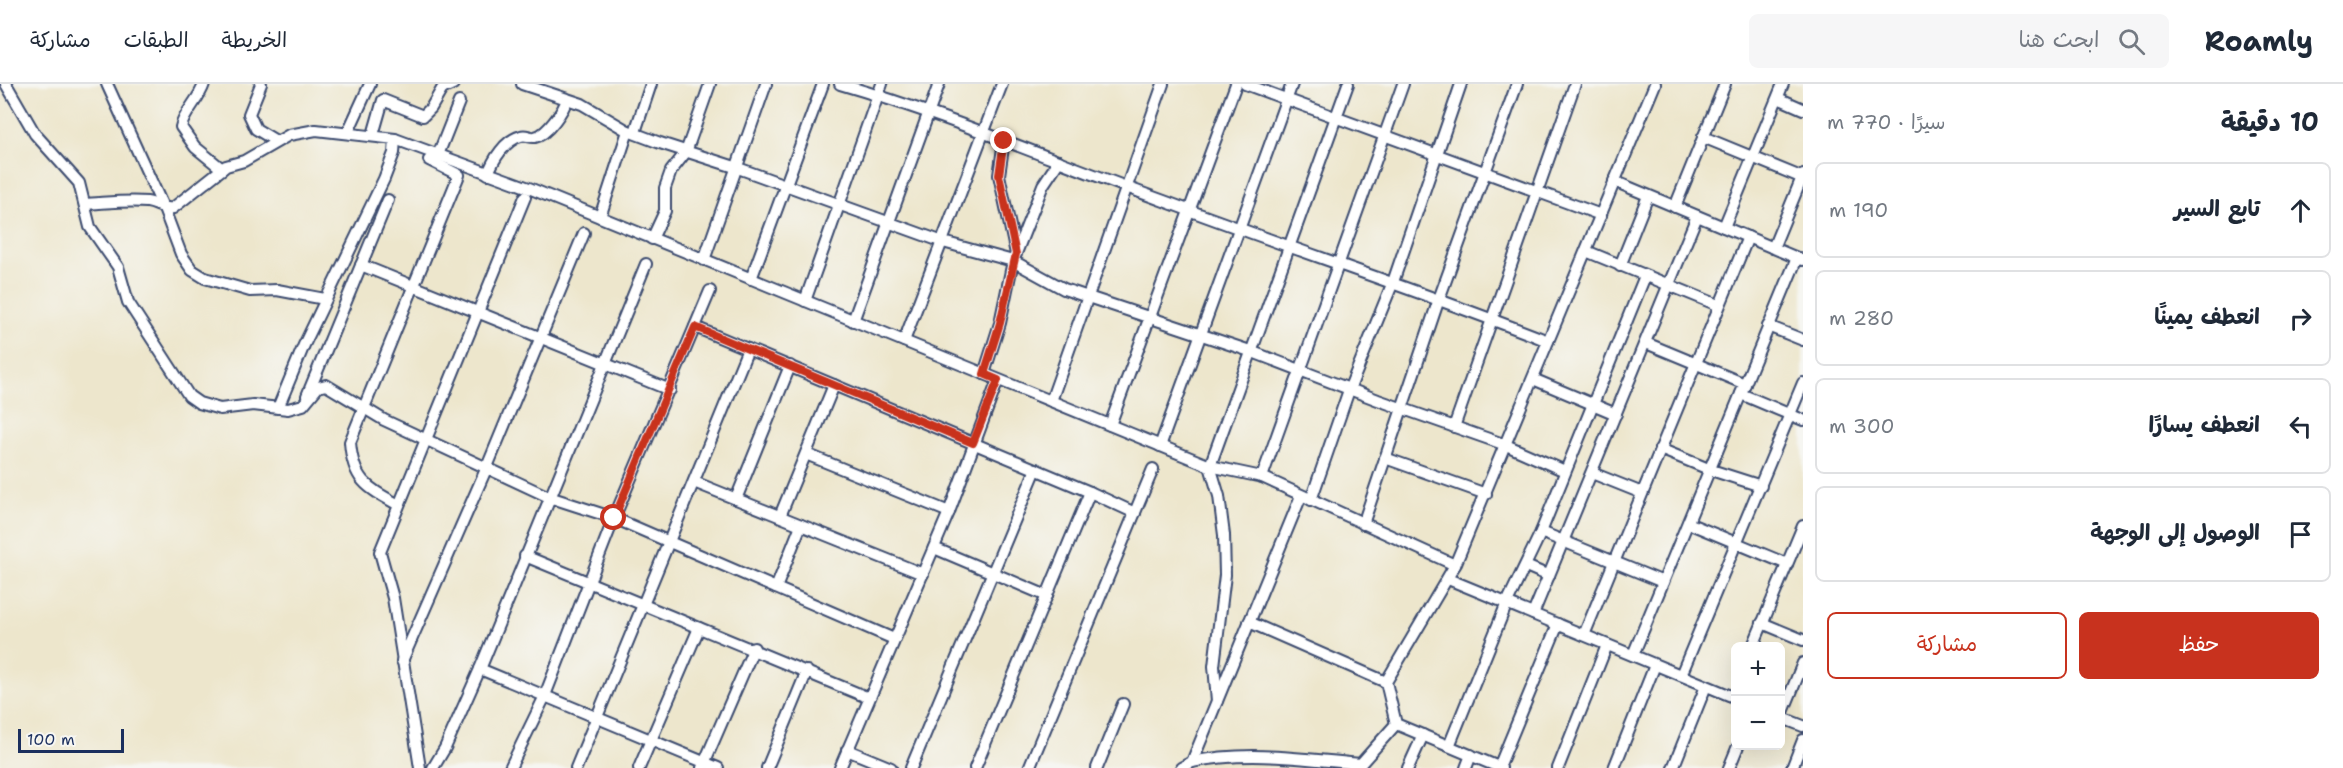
<!DOCTYPE html>
<html lang="ar">
<head>
<meta charset="utf-8">
<style>
	body { margin:0; font-family:"Shantell Sans","Playpen Sans Arabic",sans-serif; background:#f6f6f7; color:#1f2937; direction:rtl }
	.controls { position:absolute; right:18px; bottom:18px; display:grid; overflow:hidden; border-radius:9px; box-shadow:0 6px 24px #0002 }
	.controls button { width:54px; height:54px; display:grid; place-items:center; padding:0; border:0; border-bottom:2px solid #e0e1e3; background:#fff; color:#1f2937; font:30px sans-serif }
	.scale { position:absolute; left:18px; bottom:15px; width:106px; box-sizing:border-box; padding-left:6px; border:3px solid #1b2f5e; border-top:0; font-size:16px; line-height:21px; white-space:nowrap; color:#1b2f5e; -webkit-text-stroke:4px #f6f6f2; paint-order:stroke }
	.stop { position:absolute; width:18px; height:18px; margin:-14px; border:4px solid #c8321e; border-radius:50%; background:#fff }
	.stop.end { background:#c8321e; border-color:#fff; box-shadow:0 2px 6px #0008 }
	.list { margin:0; padding:0; list-style:none }
	h2 { display:flex; justify-content:space-between; align-items:center; height:78px; margin:0; padding:0 24px; font-size:26px }
	h2 small { font-size:20px; font-weight:400; color:#747a83 }
	.list li { display:grid; grid-template-columns:39px 1fr auto; gap:18px; align-items:center; box-sizing:border-box; height:96px; margin:0 12px 12px; padding:0 12px; border:2px solid #e0e1e3; border-radius:9px }
	.list b { display:block; font-size:22px; white-space:nowrap }
	.list em { font-size:20px; font-style:normal; color:#747a83 }
	.actions { display:flex; gap:12px; padding:18px 24px }
	.actions a { flex:1; padding:14px 0; border:2px solid #c8321e; border-radius:9px; text-align:center; font-size:21px; color:#c8321e }
	.actions .main { background:#c8321e; color:#fff }
	.icon { flex:none; width:33px; height:33px; fill:none; stroke:currentColor; stroke-width:2; stroke-linecap:round; stroke-linejoin:round }
	.map { position:relative; flex:none; width:1803px; height:684px; overflow:hidden; direction:ltr }
	header { display:flex; align-items:center; gap:36px; box-sizing:border-box; height:84px; padding:0 30px; background:#fff; border-bottom:2px solid #e0e1e3 }
	header strong { font-size:28px }
	nav { display:flex; gap:33px; margin-inline-start:auto; font-size:21px }
	.search { width:420px; height:54px; background:#f6f6f7; display:flex; align-items:center; gap:15px; box-sizing:border-box; padding:0 21px; border-radius:9px; color:#747a83; font-size:22px }
	main { display:flex }
	aside { flex:1; background:#fff }
	.map>svg:first-child { display:block }
</style>
</head>
<body>
<header>
<strong>Roamly</strong>
<div class="search"><svg class="icon" aria-label="search" viewBox="0 0 24 24"><circle cx="10" cy="10" r="6"/><path d="M15 15l6 6"/></svg>ابحث هنا</div>
<nav><a>الخريطة</a><a>الطبقات</a><a>مشاركة</a></nav>
</header>
<main>
<aside>
<h2>10 دقيقة<small>سيرًا · 770 m</small></h2>
<ul class="list">
<li><svg class="icon" aria-label="ahead" viewBox="0 0 24 24"><path d="M12 20V5M6 11l6-6 6 6"/></svg><div><b>تابع السير</b></div><em>190 m</em></li>
<li><svg class="icon" aria-label="right" viewBox="0 0 24 24"><path d="M7 20v-9h11M14 6l5 5-5 5"/></svg><div><b>انعطف يمينًا</b></div><em>280 m</em></li>
<li><svg class="icon" aria-label="left" viewBox="0 0 24 24"><path d="M17 20v-9H6M10 6l-5 5 5 5"/></svg><div><b>انعطف يسارًا</b></div><em>300 m</em></li>
<li><svg class="icon" aria-label="arrive" viewBox="0 0 24 24"><path d="M6 21V4h12l-3 4 3 4H6"/></svg><div><b>الوصول إلى الوجهة</b></div></li>
</ul>
<div class="actions"><a class="main">حفظ</a><a>مشاركة</a></div>
</aside>
<div class="map">
<svg width="1803" height="684" viewBox="0 0 1803 684">
	<rect width="100%" height="100%" fill="#f6f6f2"/>
	<filter id="ink" filterUnits="userSpaceOnUse"><feTurbulence type="fractalNoise" baseFrequency=".0167" numOctaves="2"/><feDisplacementMap in="SourceGraphic" scale="12" xChannelSelector="R" yChannelSelector="G"/><feConvolveMatrix kernelMatrix="1 2 1 2 8 2 1 2 1" color-interpolation-filters="sRGB"/></filter>
	<filter id="wash" filterUnits="userSpaceOnUse"><feTurbulence type="fractalNoise" baseFrequency=".008" numOctaves="4" result="noise"/><feDisplacementMap in="SourceGraphic" scale="24" xChannelSelector="R" yChannelSelector="G"/><feGaussianBlur stdDeviation="1.35" result="paint"/><feColorMatrix in="noise" values="0 0 0 0 0 0 0 0 0 0 0 0 0 0 0 0 0 1.4 0 .05"/><feComposite in="paint" operator="in"/></filter>
	<g filter="url(#wash)">
		<rect width="100%" height="100%" fill="#ede6cc"/>
	</g>
	<g filter="url(#ink)">
		<g fill="none" stroke-linecap="round" stroke-linejoin="round">
			<defs>
				<g id="minor">
					<path d="M 6,0 L 35,50 L 79,99 L 90,143 L 118,183 L 128,218 L 189,312 L 199,319 L 220,325 L 253,321 L 288,325 L 303,321 L 318,303 L 326,301 L 384,336 L 549,413 L 614,434 L 894,555"/>
					<path d="M 107,0 L 164,125 L 181,170 L 192,186 L 205,194 L 250,207 L 277,206 L 325,215"/>
					<path d="M 204,0 C 199,16 184,28 181,43 L 195,63 L 222,85"/>
					<path d="M 261,0 L 249,30 L 256,45 L 276,57"/>
					<path d="M 522,0 L 582,20 L 628,47 L 660,59 L 738,84 L 943,158 L 1013,177 L 1064,205 L 1250,267 L 1378,316 L 1506,361 L 1565,387"/>
					<path d="M 840,0 C 950,32 1056,78 1164,117 C 1292,165 1421,207 1548,257"/>
					<path d="M 1245,0 L 1601,131"/>
					<path d="M 1778,14 L 1803,25"/>
					<path d="M 348,48 L 370,0"/>
					<path d="M 635,48 L 651,0"/>
					<path d="M 373,51 L 383,16 L 423,32 L 431,24 L 442,5 L 453,0"/>
					<path d="M 1703,53 L 1803,94"/>
					<path d="M 1004,57 L 999,91 L 1016,170"/>
					<path d="M 438,71 L 459,18"/>
					<path d="M 488,90 C 493,76 505,56 521,52 C 526,50 530,54 535,53 C 547,51 564,26 567,15"/>
					<path d="M 1614,97 L 1802,176"/>
					<path d="M 85,120 C 105,119 126,116 147,118 C 157,119 162,126 173,124 L 226,82 L 244,77 L 289,51 L 316,46 L 395,55 L 529,104 L 1210,382 L 1262,393 L 1455,481"/>
					<path d="M 1675,123 L 1725,0"/>
					<path d="M 600,133 L 628,47"/>
					<path d="M 1724,143 L 1783,0"/>
					<path d="M 652,155 L 665,127 L 665,104 L 671,87 L 686,68 L 710,0"/>
					<path d="M 1773,164 L 1803,91"/>
					<path d="M 1586,167 L 1718,221"/>
					<path d="M 704,176 L 766,0"/>
					<path d="M 361,181 L 670,306"/>
					<path d="M 1620,182 L 1648,112"/>
					<path d="M 751,195 L 823,0"/>
					<path d="M 805,217 L 882,0"/>
					<path d="M 853,237 L 939,0"/>
					<path d="M 1768,242 L 1803,256"/>
					<path d="M 695,243 L 1090,408 L 1135,429"/>
					<path d="M 904,257 L 1002,0"/>
					<path d="M 1646,259 L 1745,300"/>
					<path d="M 984,290 L 1000,239 L 1013,177 L 1043,101 L 1059,77"/>
					<path d="M 1533,295 L 1616,330"/>
					<path d="M 1741,310 L 1803,336"/>
					<path d="M 307,312 L 388,116"/>
					<path d="M 1051,317 L 1163,0"/>
					<path d="M 278,324 L 304,261 L 384,95 L 394,69 L 395,55"/>
					<path d="M 1110,341 L 1236,0"/>
					<path d="M 1454,343 L 1575,0"/>
					<path d="M 1160,362 L 1292,0"/>
					<path d="M 1660,365 L 1711,386 L 1761,402"/>
					<path d="M 806,370 L 949,428"/>
					<path d="M 1385,374 L 1486,410"/>
					<path d="M 1592,389 L 1642,409"/>
					<path d="M 1262,393 L 1403,0"/>
					<path d="M 694,398 L 923,490"/>
					<path d="M 736,415 L 790,282"/>
					<path d="M 1311,416 L 1349,306 L 1393,198 L 1461,0"/>
					<path d="M 397,420 C 366,403 353,396 350,358 L 459,91 L 429,76"/>
					<path d="M 780,432 L 834,301"/>
					<path d="M 1688,439 L 1787,480"/>
					<path d="M 1363,440 L 1439,215 L 1517,0"/>
					<path d="M 1541,448 L 1663,498"/>
					<path d="M 934,464 L 1047,512"/>
					<path d="M 525,472 L 869,614"/>
					<path d="M 1526,482 L 1549,492"/>
					<path d="M 1448,495 L 1736,614"/>
					<path d="M 776,504 L 801,441"/>
					<path d="M 1533,530 L 1697,132"/>
					<path d="M 1249,538 L 1386,598"/>
					<path d="M 1762,539 L 1803,556"/>
					<path d="M 1584,551 L 1748,153"/>
					<path d="M 1753,562 L 1803,442"/>
					<path d="M 1633,571 L 1797,174"/>
					<path d="M 402,577 L 487,383 L 584,149"/>
					<path d="M 480,585 L 718,684"/>
					<path d="M 1681,591 L 1803,299"/>
					<path d="M 1217,617 L 1214,582 L 1225,491 L 1224,451 L 1219,412 L 1210,382 L 1348,0"/>
					<path d="M 1780,633 L 1803,642"/>
					<path d="M 1781,633 L 1803,579"/>
					<path d="M 1449,662 L 1507,519 L 1541,448 L 1645,192"/>
					<path d="M 847,666 L 891,684"/>
					<path d="M 1192,678 C 1247,666 1305,675 1360,680"/>
					<path d="M 1499,683 L 1558,540"/>
					<path d="M 420,684 L 393,514 L 380,468 L 525,113"/>
					<path d="M 433,684 L 445,664 L 480,585 L 646,180"/>
					<path d="M 510,684 L 544,614 L 614,434 L 710,207"/>
					<path d="M 576,684 L 748,265"/>
					<path d="M 639,684 L 699,544"/>
					<path d="M 702,684 L 754,564"/>
					<path d="M 767,684 L 807,587"/>
					<path d="M 840,684 L 949,428 L 998,296"/>
					<path d="M 911,684 L 1036,385"/>
					<path d="M 975,684 L 1090,408"/>
					<path d="M 1029,684 L 1153,385"/>
					<path d="M 1097,684 L 1123,620"/>
					<path d="M 1181,684 L 1192,678 L 1301,412"/>
					<path d="M 1357,684 L 1396,640"/>
					<path d="M 1408,684 L 1423,651"/>
					<path d="M 1466,684 L 1471,671"/>
					<path d="M 1501,684 L 1396,640 L 1386,598 L 1455,481 L 1655,0"/>
					<path d="M 1558,684 L 1607,561"/>
					<path d="M 1614,684 L 1655,581"/>
					<path d="M 1673,684 L 1706,602"/>
					<path d="M 1729,684 L 1738,662"/>
					<path d="M 1792,684 L 1803,656"/>
				</g>
			</defs>
			<use href="#minor" stroke="#3a4a6e" stroke-width="14"/>
			<use href="#minor" stroke="#fff" stroke-width="10"/>
		</g>
	</g>
	<g fill="none" stroke-linecap="round" stroke-linejoin="round" filter="url(#ink)">
		<path stroke="#c8321e" stroke-width="8" d="M 614,434 L 695,243 L 973,359 L 998,296 L 984,290 L 1000,239 L 1016,170 L 999,91 L 1004,57"/>
	</g>
</svg>
<div class="controls">
<button>+</button>
<button>−</button>
</div>
<div class="scale">100 m</div>
<div class="stop" style="left:614px;top:434px"></div>
<div class="stop end" style="left:1004px;top:57px"></div>
</div>
</main>
</body>
</html>
